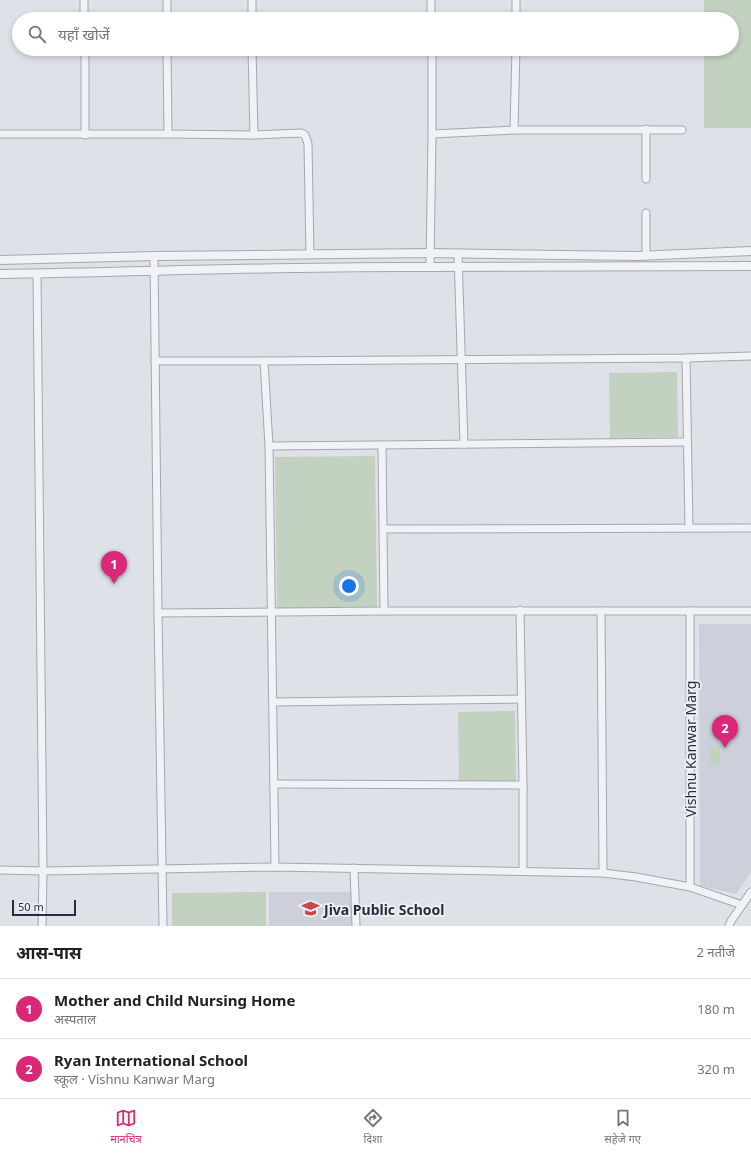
<!DOCTYPE html>
<html lang="hi">
<head>
<meta charset="utf-8">
<style>
	body { margin:0; font-family:"Noto Sans","Noto Sans Devanagari",sans-serif; background:#f2f2f2; color:#202124 }
	.scale { position:absolute; left:12px; bottom:10px; width:64px; box-sizing:border-box; padding-left:4px; border:2px solid #282d3e; border-top:0; font-size:11px; line-height:14px; white-space:nowrap; color:#282d3e; -webkit-text-stroke:3px #eef0f5; paint-order:stroke }
	.you { position:absolute; left:349px; top:586px; width:14px; height:14px; margin:-10px; border:3px solid #fff; border-radius:50%; background:#1a73e8; box-shadow:0 0 0 6px #1a73e833 }
	.badge { display:grid; place-items:center; width:26px; height:26px; border-radius:50%; background:#db2777; color:#fff; font-size:13px; font-weight:700 }
	.pin { position:absolute; translate:-50% -33px; filter:drop-shadow(0 1px 2px #0008) }
	.pin::after { content:''; position:absolute; top:21px; width:14px; height:12px; background:inherit; clip-path:polygon(0 0,100% 0,50% 100%) }
	.list { margin:0; padding:0; list-style:none }
	h2 { display:flex; justify-content:space-between; align-items:center; height:52px; margin:0; padding:0 16px; font-size:17px }
	h2 small { font-size:13px; font-weight:400; color:#757577 }
	.list li { display:grid; grid-template-columns:26px 1fr auto; gap:12px; align-items:center; box-sizing:border-box; height:60px; padding:0 16px; border-top:1px solid #e0e0e0 }
	.list b { display:block; font-size:15px; white-space:nowrap }
	.list p { margin:0; font-size:13px; white-space:nowrap; color:#757577 }
	.list em { font-size:13px; font-style:normal; color:#757577 }
	.icon { flex:none; width:22px; height:22px; fill:none; stroke:currentColor; stroke-width:2; stroke-linecap:round; stroke-linejoin:round }
	.map { position:relative; flex:none; width:751px; height:926px; overflow:hidden }
	.search { position:absolute; background:#fff; box-shadow:0 2px 6px #0003; left:12px; right:12px; top:12px; height:44px; display:flex; align-items:center; gap:10px; box-sizing:border-box; padding:0 14px; border-radius:22px; color:#757577; font-size:15px }
	.sheet { height:172px; background:#fff }
	nav { display:flex; justify-content:space-around; align-items:center; box-sizing:border-box; height:56px; border-top:1px solid #e0e0e0; background:#fff; font-size:11px; color:#757577 }
	nav a { display:grid; justify-items:center; gap:2px }
	nav .on { color:#db2777 }
	.map>svg:first-child { display:block }
</style>
</head>
<body>
<div class="map">
<svg width="751" height="926" viewBox="0 0 751 926">
	<rect width="100%" height="100%" fill="#dfe1e8"/>
	<g fill="#cdd0da">
		<path d="M 699,624 L 751,624 L 751,872 L 736,894 L 700,886 Z"/>
		<rect x="269" y="892" width="83" height="34"/>
	</g>
	<g fill="#c2d1c0">
		<path d="M 704,0 L 751,0 L 751,128 L 704,128 L 704,49 L 732,49 L 732,19 L 704,19 Z"/>
		<path d="M 677,372 L 678,437 L 610,438 L 609,373 Z"/>
		<path d="M 375,456 L 377,607 L 277,608 L 275,457 Z"/>
		<path d="M 515,711 L 516,782 L 459,783 L 458,712 Z"/>
		<path d="M 710,747 L 720,747 L 720,764 L 709,764 Z"/>
		<path d="M 266,892 L 266,926 L 172,926 L 172,893 Z"/>
	</g>
	<g fill="none" stroke-linecap="round" stroke-linejoin="round">
		<defs>
			<g id="minor">
				<path d="M 84,0 L 84,19"/>
				<path d="M 167,0 L 167,19"/>
				<path d="M 252,0 L 252,19"/>
				<path d="M 431,0 L 431,19"/>
				<path d="M 516,19 L 516,0"/>
				<path d="M 85,49 L 85,135"/>
				<path d="M 167,49 L 168,134"/>
				<path d="M 252,49 L 254,135"/>
				<path d="M 646,129 L 646,179"/>
				<path d="M 514,130 L 516,49"/>
				<path d="M 0,134 L 168,134 L 254,135 L 301,133 L 305,135 L 308,144 L 310,254"/>
				<path d="M 432,134 L 514,130 L 682,130"/>
				<path d="M 646,213 L 646,256"/>
				<path d="M 458,254 L 464,444"/>
				<path d="M 154,256 L 158,613 L 163,926"/>
				<path d="M 430,267 L 432,134 L 432,49"/>
				<path d="M 37,274 L 43,871 L 42,926"/>
				<path d="M 686,358 L 689,528"/>
				<path d="M 155,361 L 264,361 L 686,358 L 751,356"/>
				<path d="M 264,361 L 269,446 L 275,867"/>
				<path d="M 269,446 L 687,442"/>
				<path d="M 382,446 L 384,611"/>
				<path d="M 383,529 L 751,528"/>
				<path d="M 520,610 L 523,785 L 523,870"/>
				<path d="M 601,611 L 603,873"/>
				<path d="M 690,611 L 690,887"/>
				<path d="M 158,613 L 384,611 L 751,611"/>
				<path d="M 273,702 L 521,699"/>
				<path d="M 274,784 L 523,785"/>
				<path d="M 354,868 L 356,926"/>
				<path d="M 0,870 L 43,871 L 275,867 L 603,873 L 636,877 L 690,887 L 742,905"/>
				<path d="M 729,926 L 731,921 L 751,892"/>
			</g>
			<g id="tertiary">
				<path d="M 0,260 L 154,256 L 430,253 L 637,256 L 751,251"/>
				<path d="M 0,274 C 143,272 287,266 430,267 C 537,267 644,267 751,266"/>
			</g>
		</defs>
		<use href="#minor" stroke="#a4a7b2" stroke-width="9"/>
		<use href="#tertiary" stroke="#a4a7b2" stroke-width="10"/>
		<use href="#minor" stroke="#f1f2f6" stroke-width="7"/>
		<use href="#tertiary" stroke="#f1f2f6" stroke-width="8"/>
	</g>
	<defs>
		<symbol id="school-bare" viewBox="-9 -9 18 18"><path d="M0-5L7-2L0 1L-7-2ZM-4 1L0 2.5L4 1V4Q0 6-4 4Z" fill="#c94748" stroke="#eef0f5" stroke-width="2.5" paint-order="stroke"/></symbol>
	</defs>
	<g fill-rule="evenodd">
		<use href="#school-bare" x="298" y="896" width="25" height="25"/>
	</g>
	<g text-anchor="middle" dominant-baseline="central" stroke-width="3.5" stroke-linejoin="round" paint-order="stroke">
		<g font-size="14" fill="#282d3e" stroke="#eef0f5">
			<text transform="translate(690 749) rotate(-90)">Vishnu Kanwar Marg</text>
		</g>
		<g font-size="14" font-weight="bold" fill="#282d3e" stroke="#eef0f5" text-anchor="start">
			<text x="324" y="909">Jiva Public School</text>
		</g>
	</g>
</svg>
<div class="scale">50 m</div>
<div class="you"></div>
<div class="pin badge" style="left:114px;top:584px">1</div>
<div class="pin badge" style="left:725px;top:748px">2</div>
<div class="search"><svg class="icon" aria-label="search" viewBox="0 0 24 24"><circle cx="10" cy="10" r="6"/><path d="M15 15l6 6"/></svg>यहाँ खोजें</div>
</div>
<section class="sheet">
<h2>आस-पास<small>2 नतीजे</small></h2>
<ul class="list">
<li><span class="badge">1</span><div><b>Mother and Child Nursing Home</b><p>अस्पताल</p></div><em>180 m</em></li>
<li><span class="badge">2</span><div><b>Ryan International School</b><p>स्कूल · Vishnu Kanwar Marg</p></div><em>320 m</em></li>
</ul>
</section>
<nav>
<a class="on"><svg class="icon" aria-label="map" viewBox="0 0 24 24"><path d="M3 6l6-2 6 2 6-2v14l-6 2-6-2-6 2zM9 4v14M15 6v14"/></svg>मानचित्र</a>
<a><svg class="icon" aria-label="directions" viewBox="0 0 24 24"><path d="M12 3l9 9-9 9-9-9zM9 14v-3h6M13 9l2 2-2 2"/></svg>दिशा</a>
<a><svg class="icon" aria-label="saved" viewBox="0 0 24 24"><path d="M7 4h10v16l-5-4-5 4z"/></svg>सहेजे गए</a>
</nav>
</body>
</html>
